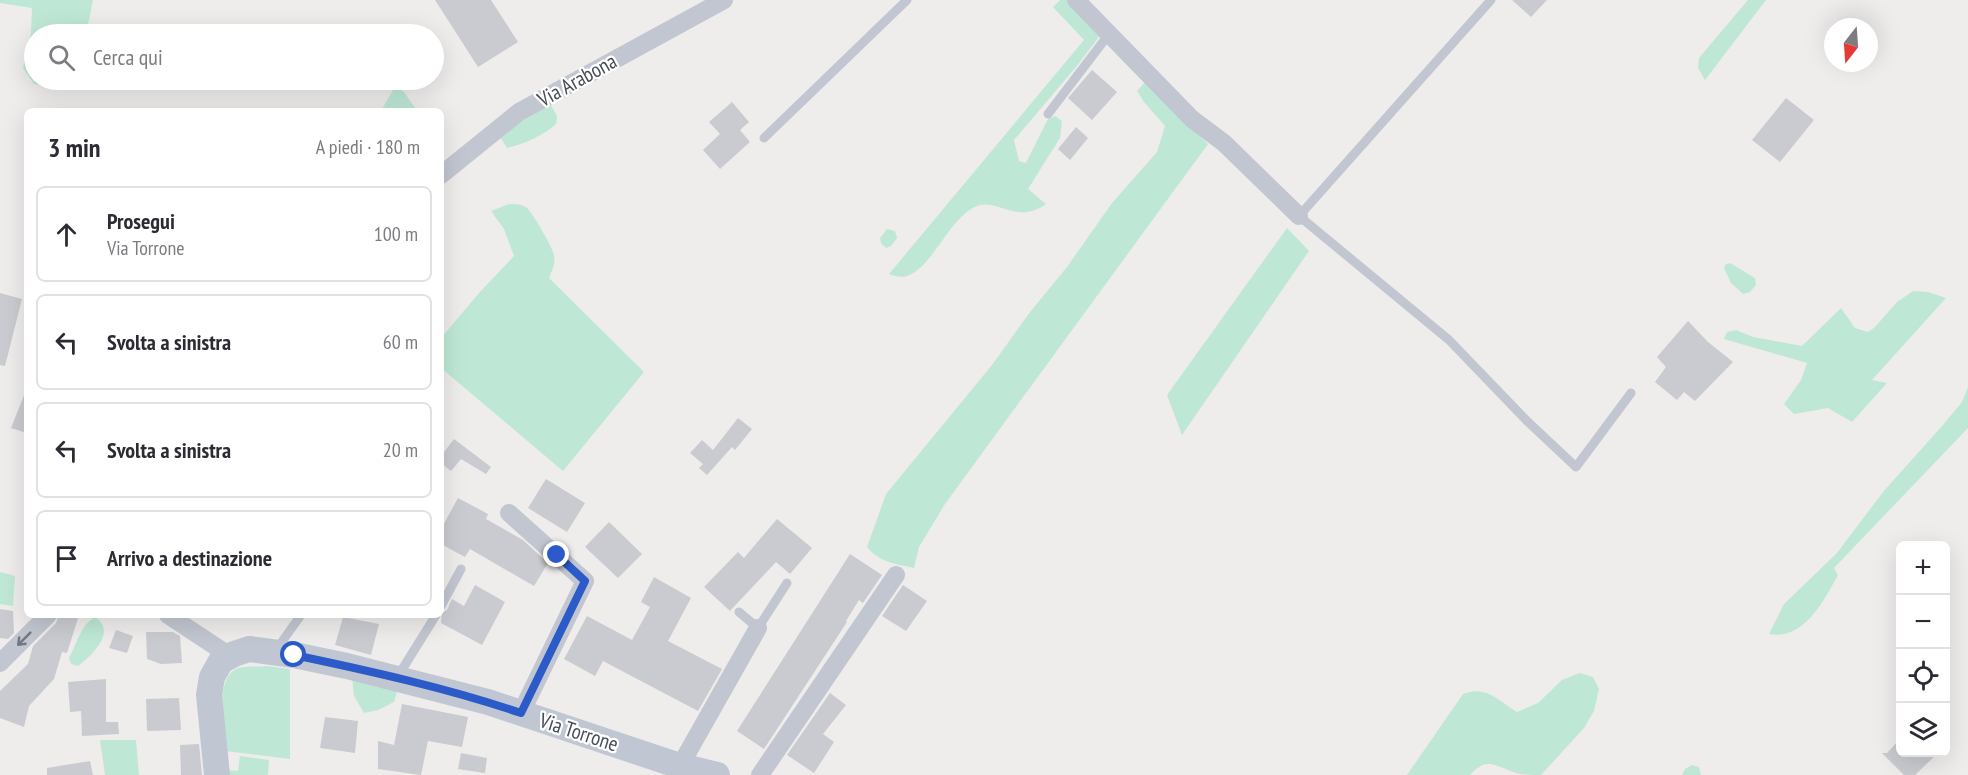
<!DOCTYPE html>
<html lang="it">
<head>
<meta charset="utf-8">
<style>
	body { margin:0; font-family:"PT Sans Narrow",sans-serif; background:#f2f2f3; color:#2b2b33 }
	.controls { position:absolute; right:18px; bottom:18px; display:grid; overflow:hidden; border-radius:9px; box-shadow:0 6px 24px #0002 }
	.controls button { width:54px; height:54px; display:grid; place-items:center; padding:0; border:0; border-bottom:2px solid #e1e1e2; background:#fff; color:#2b2b33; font:30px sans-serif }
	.compass { position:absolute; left:1824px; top:18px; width:54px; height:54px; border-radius:50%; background:#fff; box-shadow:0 6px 24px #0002; rotate:197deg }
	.stop { position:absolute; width:18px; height:18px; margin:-14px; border:4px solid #2c5ac8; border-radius:50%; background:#fff }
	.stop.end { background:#2c5ac8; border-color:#fff; box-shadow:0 2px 6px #0008 }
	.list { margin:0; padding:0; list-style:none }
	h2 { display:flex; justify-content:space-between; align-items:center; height:78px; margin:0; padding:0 24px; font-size:26px }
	h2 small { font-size:20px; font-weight:400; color:#7c7c81 }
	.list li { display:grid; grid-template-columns:39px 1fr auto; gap:18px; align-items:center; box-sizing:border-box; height:96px; margin:0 12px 12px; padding:0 12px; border:2px solid #e1e1e2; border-radius:9px }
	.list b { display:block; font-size:22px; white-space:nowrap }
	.list p { margin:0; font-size:20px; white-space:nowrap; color:#7c7c81 }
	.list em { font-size:20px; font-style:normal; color:#7c7c81 }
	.icon { flex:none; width:33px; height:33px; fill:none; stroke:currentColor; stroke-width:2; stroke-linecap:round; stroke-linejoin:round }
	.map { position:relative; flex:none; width:1968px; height:775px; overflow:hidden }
	.search { position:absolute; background:#fff; box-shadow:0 6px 24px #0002; left:24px; top:24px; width:420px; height:66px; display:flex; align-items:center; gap:15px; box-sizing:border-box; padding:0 21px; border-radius:33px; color:#7c7c81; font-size:22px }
	.panel { position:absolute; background:#fff; box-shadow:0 6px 24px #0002; left:24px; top:108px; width:420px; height:510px; border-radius:9px }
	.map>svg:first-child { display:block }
</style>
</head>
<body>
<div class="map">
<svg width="1968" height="775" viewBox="0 0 1968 775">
	<rect width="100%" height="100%" fill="#efecec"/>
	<g fill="#bee8d5">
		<path d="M 0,0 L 93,0 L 86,34 L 34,34 L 34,80 L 71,80 L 62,89 L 34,84 L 23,68 L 31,33 L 32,8 L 0,3 Z"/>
		<path d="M 1060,0 L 1069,0 L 1095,26 L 1099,37 L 1076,67 L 1014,140 L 1019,161 L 1026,163 L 1048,119 L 1055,116 L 1062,121 L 1060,138 L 1028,189 L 1046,204 C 1014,227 995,193 971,209 C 947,224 931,268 907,276 C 900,278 895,276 889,274 L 1084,40 L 1053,7 Z"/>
		<path d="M 1748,0 L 1766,0 L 1705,80 L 1698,68 L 1699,58 Z"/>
		<path d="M 1146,81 L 1208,144 L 945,504 L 919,547 L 914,568 C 896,564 879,562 867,547 L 886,494 L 992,365 L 1030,312 L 1067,267 L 1112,203 L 1157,152 L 1165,126 L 1144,102 L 1137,91 Z"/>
		<path d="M 398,88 L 404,92 L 417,111 L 381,111 L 393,90 Z"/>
		<path d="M 550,104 L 557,116 L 556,124 C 543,136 524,144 507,148 L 499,135 Z"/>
		<path d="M 509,204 C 515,204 522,204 527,208 C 532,212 553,248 554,255 C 556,263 552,270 549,278 L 644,372 L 563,471 L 441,368 L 441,338 L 479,293 L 514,256 L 504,229 L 491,211 Z"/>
		<path d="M 1287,228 L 1309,251 L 1182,435 L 1167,395 Z"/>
		<path d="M 887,229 L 895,231 L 897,238 L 891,246 L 886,248 L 881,243 L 880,238 Z"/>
		<path d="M 1730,263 L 1755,278 L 1756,285 L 1750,292 L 1743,294 L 1731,283 L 1724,268 L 1726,264 Z"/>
		<path d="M 1913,291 L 1928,292 L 1946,298 L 1872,380 L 1887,383 L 1852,422 L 1828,408 L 1794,414 L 1784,404 L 1801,380 L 1807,363 L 1724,339 L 1727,332 L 1736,330 L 1753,337 L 1802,346 L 1841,308 L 1855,328 L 1868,332 L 1875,327 L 1897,302 Z"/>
		<path d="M 1968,387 L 1968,428 L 1834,568 L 1838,575 C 1824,600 1804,641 1769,634 L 1784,604 L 1837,553 L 1883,492 L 1942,426 L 1962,402 Z"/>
		<path d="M 0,572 L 15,576 L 13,606 L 0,604 Z"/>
		<path d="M 95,617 C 117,631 93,655 78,666 L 71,664 L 69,658 C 76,645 82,623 95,617 Z"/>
		<path d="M 267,666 L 290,669 L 290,759 L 225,751 C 223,731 214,677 238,668 C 246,666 258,667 267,666 Z"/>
		<path d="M 1580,673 L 1593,677 L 1599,689 L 1594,711 L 1584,728 L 1541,775 C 1532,775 1521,775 1513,772 C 1494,765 1486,757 1470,775 L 1407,775 L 1463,694 C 1487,685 1498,701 1517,712 L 1538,703 L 1562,680 Z"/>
		<path d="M 352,677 L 397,692 L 394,702 L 378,710 L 364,713 L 354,696 Z"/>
		<path d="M 100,740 L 136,740 L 139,775 L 105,775 Z"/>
		<path d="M 240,756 L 269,760 L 268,775 L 225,775 L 224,770 L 238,771 Z"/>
		<path d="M 1692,765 L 1699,767 L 1701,775 L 1682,775 L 1685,769 Z"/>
	</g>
	<g fill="#cacbd0">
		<path d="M 435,0 L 491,0 L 518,42 L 478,67 Z"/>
		<path d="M 1512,0 L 1547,0 L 1531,17 Z"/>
		<path d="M 1092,70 L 1117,92 L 1092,120 L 1068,98 Z"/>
		<path d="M 1786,98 L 1814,120 L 1780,162 L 1752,140 Z"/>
		<path d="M 732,102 L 749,122 L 740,130 L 750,142 L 720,169 L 703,150 L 720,134 L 709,122 Z"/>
		<path d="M 1076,127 L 1088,138 L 1070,160 L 1058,149 Z"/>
		<path d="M 0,293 L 22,299 L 5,366 L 0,365 Z"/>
		<path d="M 1688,321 L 1708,342 L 1733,362 L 1695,401 L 1684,392 L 1677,400 L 1655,382 L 1666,367 L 1657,357 Z"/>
		<path d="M 26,390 L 27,390 L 27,433 L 11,428 Z"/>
		<path d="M 738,418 L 752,429 L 735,450 L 732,447 L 707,475 L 699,468 L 703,464 L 690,453 L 702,440 L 713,450 Z"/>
		<path d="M 454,439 L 491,467 L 486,474 L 461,459 L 451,471 L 441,463 L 441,456 Z"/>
		<path d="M 546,479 L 585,503 L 567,532 L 528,508 Z"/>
		<path d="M 458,498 L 488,514 L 486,519 L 523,540 L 548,563 L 534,586 L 470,549 L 465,557 L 441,544 L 441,529 Z"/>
		<path d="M 777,519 L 812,548 L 790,574 L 776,562 L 730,611 L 704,587 L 738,552 L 744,558 Z"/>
		<path d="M 609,522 L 642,554 L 618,578 L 585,547 Z"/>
		<path d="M 850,554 L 882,575 L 863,603 L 859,600 L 846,621 L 847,622 L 764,749 L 737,731 Z"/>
		<path d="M 654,577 L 691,598 L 668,641 L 722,669 L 698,711 L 603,661 L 595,676 L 564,659 L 587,616 L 632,640 L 650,607 L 641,602 Z"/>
		<path d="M 475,585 L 505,602 L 482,645 L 441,623 L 442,613 L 447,610 L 452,599 L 464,606 Z"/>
		<path d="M 903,585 L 927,601 L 906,631 L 882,616 Z"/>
		<path d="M 0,609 L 13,611 L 14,633 L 8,639 L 0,638 Z"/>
		<path d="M 59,615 L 79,615 L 67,653 L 62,652 L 54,679 L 29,706 L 24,727 L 0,718 L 0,691 L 28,664 L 33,646 L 56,623 Z"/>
		<path d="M 343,617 L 379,624 L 371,655 L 335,645 Z"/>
		<path d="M 116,630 L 133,636 L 127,653 L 109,648 Z"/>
		<path d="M 146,632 L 173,632 L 180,636 L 182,663 L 161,664 L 147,659 Z"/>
		<path d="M 106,679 L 106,722 L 118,722 L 119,734 L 82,736 L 81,711 L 70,712 L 68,682 Z"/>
		<path d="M 830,693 L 846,705 L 823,734 L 834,742 L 814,773 L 787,755 Z"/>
		<path d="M 179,698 L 181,730 L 147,731 L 146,699 Z"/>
		<path d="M 402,704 L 468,717 L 462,747 L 428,741 L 421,775 L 378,769 L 378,741 L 394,745 Z"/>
		<path d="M 325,717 L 358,721 L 355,753 L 320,748 Z"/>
		<path d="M 1900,739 L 1900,753 L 1938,753 L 1915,775 L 1904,775 L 1882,753 L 1887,753 Z"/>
		<path d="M 199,744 L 202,775 L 181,775 L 180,745 Z"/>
		<path d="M 461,753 L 487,758 L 485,773 L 458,769 Z"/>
		<path d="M 90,761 L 93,775 L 47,775 L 47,768 Z"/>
	</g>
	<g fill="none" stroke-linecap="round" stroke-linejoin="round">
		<g stroke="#c1c6d0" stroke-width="9">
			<path d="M 1491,0 L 1299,216 L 1449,340 L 1526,420 L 1576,467 L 1631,393"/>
			<path d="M 1048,114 L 1109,34"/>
			<path d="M 764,138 L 907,0"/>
			<path d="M 441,606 L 461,569"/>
			<path d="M 739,612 L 758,628 L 787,583"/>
			<path d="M 276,650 L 301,615"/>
			<path d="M 398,676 L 436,615"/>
		</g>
		<g stroke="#c1c6d0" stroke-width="18">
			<path d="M 1076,0 L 1192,119 L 1224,143 L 1299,216"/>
			<path d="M 441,175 L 519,112 L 724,0"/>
			<path d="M 509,513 L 585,581 L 521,713"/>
			<path d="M 168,615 L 230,656"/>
			<path d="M 0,663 L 48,615"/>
			<path d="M 680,766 L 758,628"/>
			<path d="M 760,775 L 896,575"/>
		</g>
		<path stroke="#c0c7d3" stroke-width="26" d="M 217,775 L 209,695 L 212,677 L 221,661 L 234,654 L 249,649 L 294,655 L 347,666 L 488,702 L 680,766 L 717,775"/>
	</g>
	<defs><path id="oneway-shaft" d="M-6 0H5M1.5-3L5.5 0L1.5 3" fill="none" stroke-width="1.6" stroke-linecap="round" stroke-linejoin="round" transform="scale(1.5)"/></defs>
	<use stroke="#727781" href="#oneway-shaft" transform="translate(24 639) rotate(135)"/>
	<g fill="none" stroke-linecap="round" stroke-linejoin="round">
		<path stroke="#2c5ac8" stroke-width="8" d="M 294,655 C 370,671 447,688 521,713 L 585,581 L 557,555"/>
	</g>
	<g text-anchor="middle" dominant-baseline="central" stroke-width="4.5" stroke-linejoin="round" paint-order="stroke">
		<g font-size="21" fill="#474d57" stroke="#fff">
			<text transform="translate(577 80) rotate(-29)">Via Arabona</text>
			<text transform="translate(579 732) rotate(18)">Via Torrone</text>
		</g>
	</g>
</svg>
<div class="controls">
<button>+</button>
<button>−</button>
<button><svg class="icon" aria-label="locate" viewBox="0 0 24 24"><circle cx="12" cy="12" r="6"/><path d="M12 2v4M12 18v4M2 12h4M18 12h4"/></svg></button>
<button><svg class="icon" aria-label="layers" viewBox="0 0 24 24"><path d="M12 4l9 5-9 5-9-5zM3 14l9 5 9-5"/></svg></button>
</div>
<svg class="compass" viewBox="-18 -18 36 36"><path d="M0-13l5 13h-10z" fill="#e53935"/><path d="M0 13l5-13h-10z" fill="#7c7c81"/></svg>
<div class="stop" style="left:294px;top:655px"></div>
<div class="stop end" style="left:557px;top:555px"></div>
<div class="search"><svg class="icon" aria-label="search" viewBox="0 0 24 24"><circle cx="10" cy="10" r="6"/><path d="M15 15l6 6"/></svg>Cerca qui</div>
<section class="panel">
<h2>3 min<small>A piedi · 180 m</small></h2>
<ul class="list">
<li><svg class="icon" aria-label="ahead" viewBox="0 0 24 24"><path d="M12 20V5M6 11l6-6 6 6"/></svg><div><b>Prosegui</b><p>Via Torrone</p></div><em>100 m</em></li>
<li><svg class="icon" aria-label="left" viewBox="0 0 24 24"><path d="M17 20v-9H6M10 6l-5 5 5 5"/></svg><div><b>Svolta a sinistra</b></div><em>60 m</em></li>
<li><svg class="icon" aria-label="left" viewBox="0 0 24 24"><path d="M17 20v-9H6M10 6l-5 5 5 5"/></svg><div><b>Svolta a sinistra</b></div><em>20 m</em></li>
<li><svg class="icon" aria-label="arrive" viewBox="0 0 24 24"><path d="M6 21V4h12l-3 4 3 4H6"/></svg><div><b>Arrivo a destinazione</b></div></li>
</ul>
</section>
</div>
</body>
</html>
